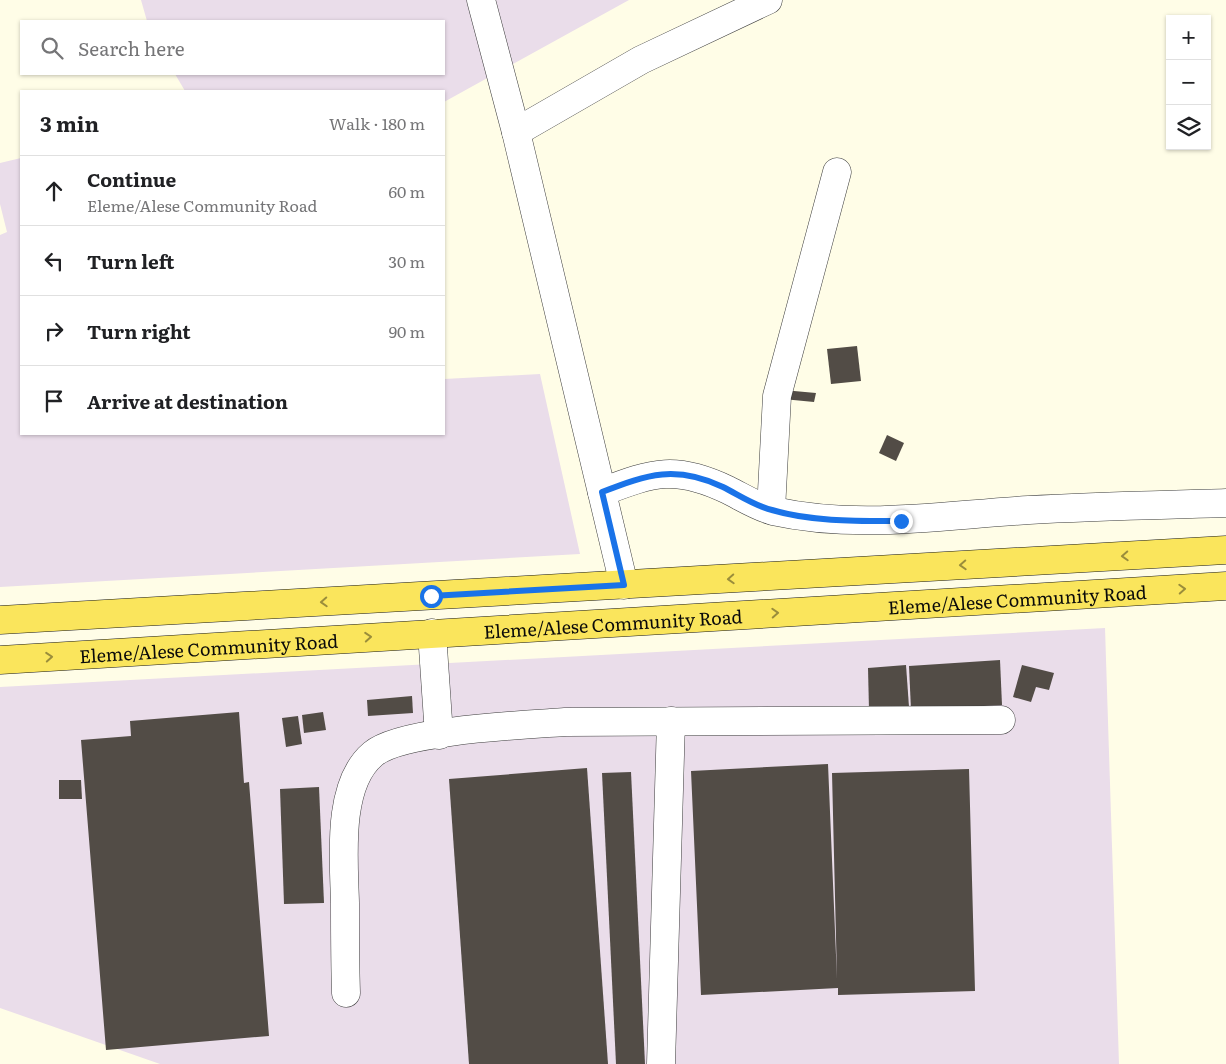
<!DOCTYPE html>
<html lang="en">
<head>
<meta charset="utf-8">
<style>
	body { margin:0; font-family:Literata,serif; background:#f2f2f2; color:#202124 }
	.controls { position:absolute; right:15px; top:15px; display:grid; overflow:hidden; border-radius:0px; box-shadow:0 1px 4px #0004 }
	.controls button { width:45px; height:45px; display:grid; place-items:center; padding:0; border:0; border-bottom:1px solid #e0e0e0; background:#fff; color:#202124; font:25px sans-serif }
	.stop { position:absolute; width:15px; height:15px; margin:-11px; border:4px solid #1a73e8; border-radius:50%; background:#fff }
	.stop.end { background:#1a73e8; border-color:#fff; box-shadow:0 1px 5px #0008 }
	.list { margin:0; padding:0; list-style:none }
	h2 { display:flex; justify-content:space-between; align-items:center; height:65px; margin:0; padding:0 20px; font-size:21px }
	h2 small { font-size:16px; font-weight:400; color:#757577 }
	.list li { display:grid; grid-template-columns:32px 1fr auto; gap:15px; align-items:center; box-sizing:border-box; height:70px; padding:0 20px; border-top:1px solid #e0e0e0 }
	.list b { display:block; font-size:19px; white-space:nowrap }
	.list p { margin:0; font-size:16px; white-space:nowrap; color:#757577 }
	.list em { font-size:16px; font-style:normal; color:#757577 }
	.icon { flex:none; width:28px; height:28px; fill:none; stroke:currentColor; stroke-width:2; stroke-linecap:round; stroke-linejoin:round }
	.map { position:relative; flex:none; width:1226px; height:1064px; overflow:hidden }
	.search { position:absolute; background:#fff; box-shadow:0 1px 4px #0004; left:20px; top:20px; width:425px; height:55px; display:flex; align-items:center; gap:12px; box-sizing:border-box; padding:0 18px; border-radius:0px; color:#757577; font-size:19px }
	.panel { position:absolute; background:#fff; box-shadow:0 1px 4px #0004; left:20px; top:90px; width:425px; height:345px; border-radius:0px }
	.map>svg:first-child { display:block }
</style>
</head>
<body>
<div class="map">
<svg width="1226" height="1064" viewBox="0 0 1226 1064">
	<rect width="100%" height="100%" fill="#fffde7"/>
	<g fill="#eaddea">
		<path d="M 141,0 L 629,0 L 444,102 L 444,91 L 185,91 L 175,74 L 444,74 L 444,21 L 147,21 Z"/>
		<path d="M 21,158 L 21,434 L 444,434 L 444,379 L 540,374 L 580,554 L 0,587 L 0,235 L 7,232 L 0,204 L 0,163 Z"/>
		<path d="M 1105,628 L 1119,1064 L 160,1064 L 0,1008 L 0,687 Z"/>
	</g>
	<g fill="#524c46">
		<path d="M 857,346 L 861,381 L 831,384 L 827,349 Z"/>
		<path d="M 783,390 L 816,393 L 814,402 L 783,399 Z"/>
		<path d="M 887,435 L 904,443 L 896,461 L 879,453 Z"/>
		<path d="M 1000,660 L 1002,705 L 911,710 L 909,666 Z"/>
		<path d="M 906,665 L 909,707 L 869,710 L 868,668 Z"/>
		<path d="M 1022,665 L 1054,673 L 1049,690 L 1036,687 L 1031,702 L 1013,697 Z"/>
		<path d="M 412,696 L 413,713 L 368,716 L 367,700 Z"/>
		<path d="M 239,712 L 244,783 L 249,782 L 269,1036 L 106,1050 L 81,740 L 131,736 L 130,721 Z"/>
		<path d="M 323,712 L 326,730 L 304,733 L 302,715 Z"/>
		<path d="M 298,716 L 302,744 L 286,747 L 282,718 Z"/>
		<path d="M 828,764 L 837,979 L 832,773 L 969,769 L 975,991 L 838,995 L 838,988 L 701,995 L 691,771 Z"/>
		<path d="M 587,768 L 608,1064 L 469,1064 L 449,779 Z"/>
		<path d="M 631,772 L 645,1064 L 616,1064 L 602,773 Z"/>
		<path d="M 59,780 L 81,780 L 82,799 L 59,799 Z"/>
		<path d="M 319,787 L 324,903 L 284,904 L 280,789 Z"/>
	</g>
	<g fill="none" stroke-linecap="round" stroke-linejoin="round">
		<defs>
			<g id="minor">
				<path d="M 481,0 L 516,132 L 624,585"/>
				<path d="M 516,132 L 641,60 L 768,0"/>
				<path d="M 602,492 C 654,472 676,465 728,490 C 742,497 758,507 773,511 C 859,530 943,515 1029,510 C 1095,506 1161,505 1226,503"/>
				<path d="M 771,510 L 777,396 L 837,172"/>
				<path d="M 432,633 L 439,735"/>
				<path d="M 346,993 C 345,963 345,933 345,903 C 344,860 336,785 373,754 C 401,730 524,725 565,722 L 1001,720"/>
				<path d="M 661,1064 L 671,721"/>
			</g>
			<g id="major">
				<path d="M 0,620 L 1226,550"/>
				<path id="s1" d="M 0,660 L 1226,586"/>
			</g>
		</defs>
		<use href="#minor" stroke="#3d3d3d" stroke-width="29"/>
		<use href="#major" stroke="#1b1b1b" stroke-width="29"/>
		<use href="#minor" stroke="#fff" stroke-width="28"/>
		<use href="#major" stroke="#fae55c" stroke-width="28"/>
	</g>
	<defs><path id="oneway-chevron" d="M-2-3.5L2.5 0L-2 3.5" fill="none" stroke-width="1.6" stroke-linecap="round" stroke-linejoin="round" transform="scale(1.25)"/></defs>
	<g stroke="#9a8d3b">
		<use href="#oneway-chevron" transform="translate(1125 556) rotate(177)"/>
		<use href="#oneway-chevron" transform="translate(963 565) rotate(177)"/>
		<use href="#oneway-chevron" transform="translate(731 579) rotate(177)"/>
		<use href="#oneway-chevron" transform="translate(1182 589) rotate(-3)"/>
		<use href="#oneway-chevron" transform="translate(324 602) rotate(177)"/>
		<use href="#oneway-chevron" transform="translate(775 613) rotate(-3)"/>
		<use href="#oneway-chevron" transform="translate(368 637) rotate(-4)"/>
		<use href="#oneway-chevron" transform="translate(49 657) rotate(-4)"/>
	</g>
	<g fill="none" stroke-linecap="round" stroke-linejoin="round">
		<path stroke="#1a73e8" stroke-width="6" d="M 431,596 L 624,585 L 602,492 C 648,474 676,465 723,487 C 739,495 755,506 772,510 C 813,522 858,521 901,521"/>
	</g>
	<g text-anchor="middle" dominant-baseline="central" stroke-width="5" stroke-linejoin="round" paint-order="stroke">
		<g font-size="18" fill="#0a0a0a" stroke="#fff">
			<text stroke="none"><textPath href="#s1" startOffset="1019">Eleme/Alese Community Road</textPath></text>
			<text stroke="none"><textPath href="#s1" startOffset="614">Eleme/Alese Community Road</textPath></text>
			<text stroke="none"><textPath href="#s1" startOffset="209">Eleme/Alese Community Road</textPath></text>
		</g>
	</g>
</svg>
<div class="controls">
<button>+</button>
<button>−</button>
<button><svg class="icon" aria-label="layers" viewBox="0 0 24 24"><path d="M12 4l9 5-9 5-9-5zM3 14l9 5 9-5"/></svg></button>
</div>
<div class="stop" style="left:431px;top:596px"></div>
<div class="stop end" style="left:901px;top:521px"></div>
<div class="search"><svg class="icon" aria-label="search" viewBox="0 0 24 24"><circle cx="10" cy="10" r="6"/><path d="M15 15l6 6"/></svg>Search here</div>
<section class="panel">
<h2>3 min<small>Walk · 180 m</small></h2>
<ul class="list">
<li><svg class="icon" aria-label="ahead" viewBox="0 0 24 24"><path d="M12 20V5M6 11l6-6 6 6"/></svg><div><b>Continue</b><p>Eleme/Alese Community Road</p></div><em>60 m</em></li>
<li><svg class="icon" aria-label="left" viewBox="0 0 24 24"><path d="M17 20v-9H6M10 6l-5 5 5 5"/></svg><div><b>Turn left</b></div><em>30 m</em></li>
<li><svg class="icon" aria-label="right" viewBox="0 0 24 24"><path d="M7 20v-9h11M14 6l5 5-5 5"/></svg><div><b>Turn right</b></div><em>90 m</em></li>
<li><svg class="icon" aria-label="arrive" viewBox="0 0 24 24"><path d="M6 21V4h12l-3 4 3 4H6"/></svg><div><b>Arrive at destination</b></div></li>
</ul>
</section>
</div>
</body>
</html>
